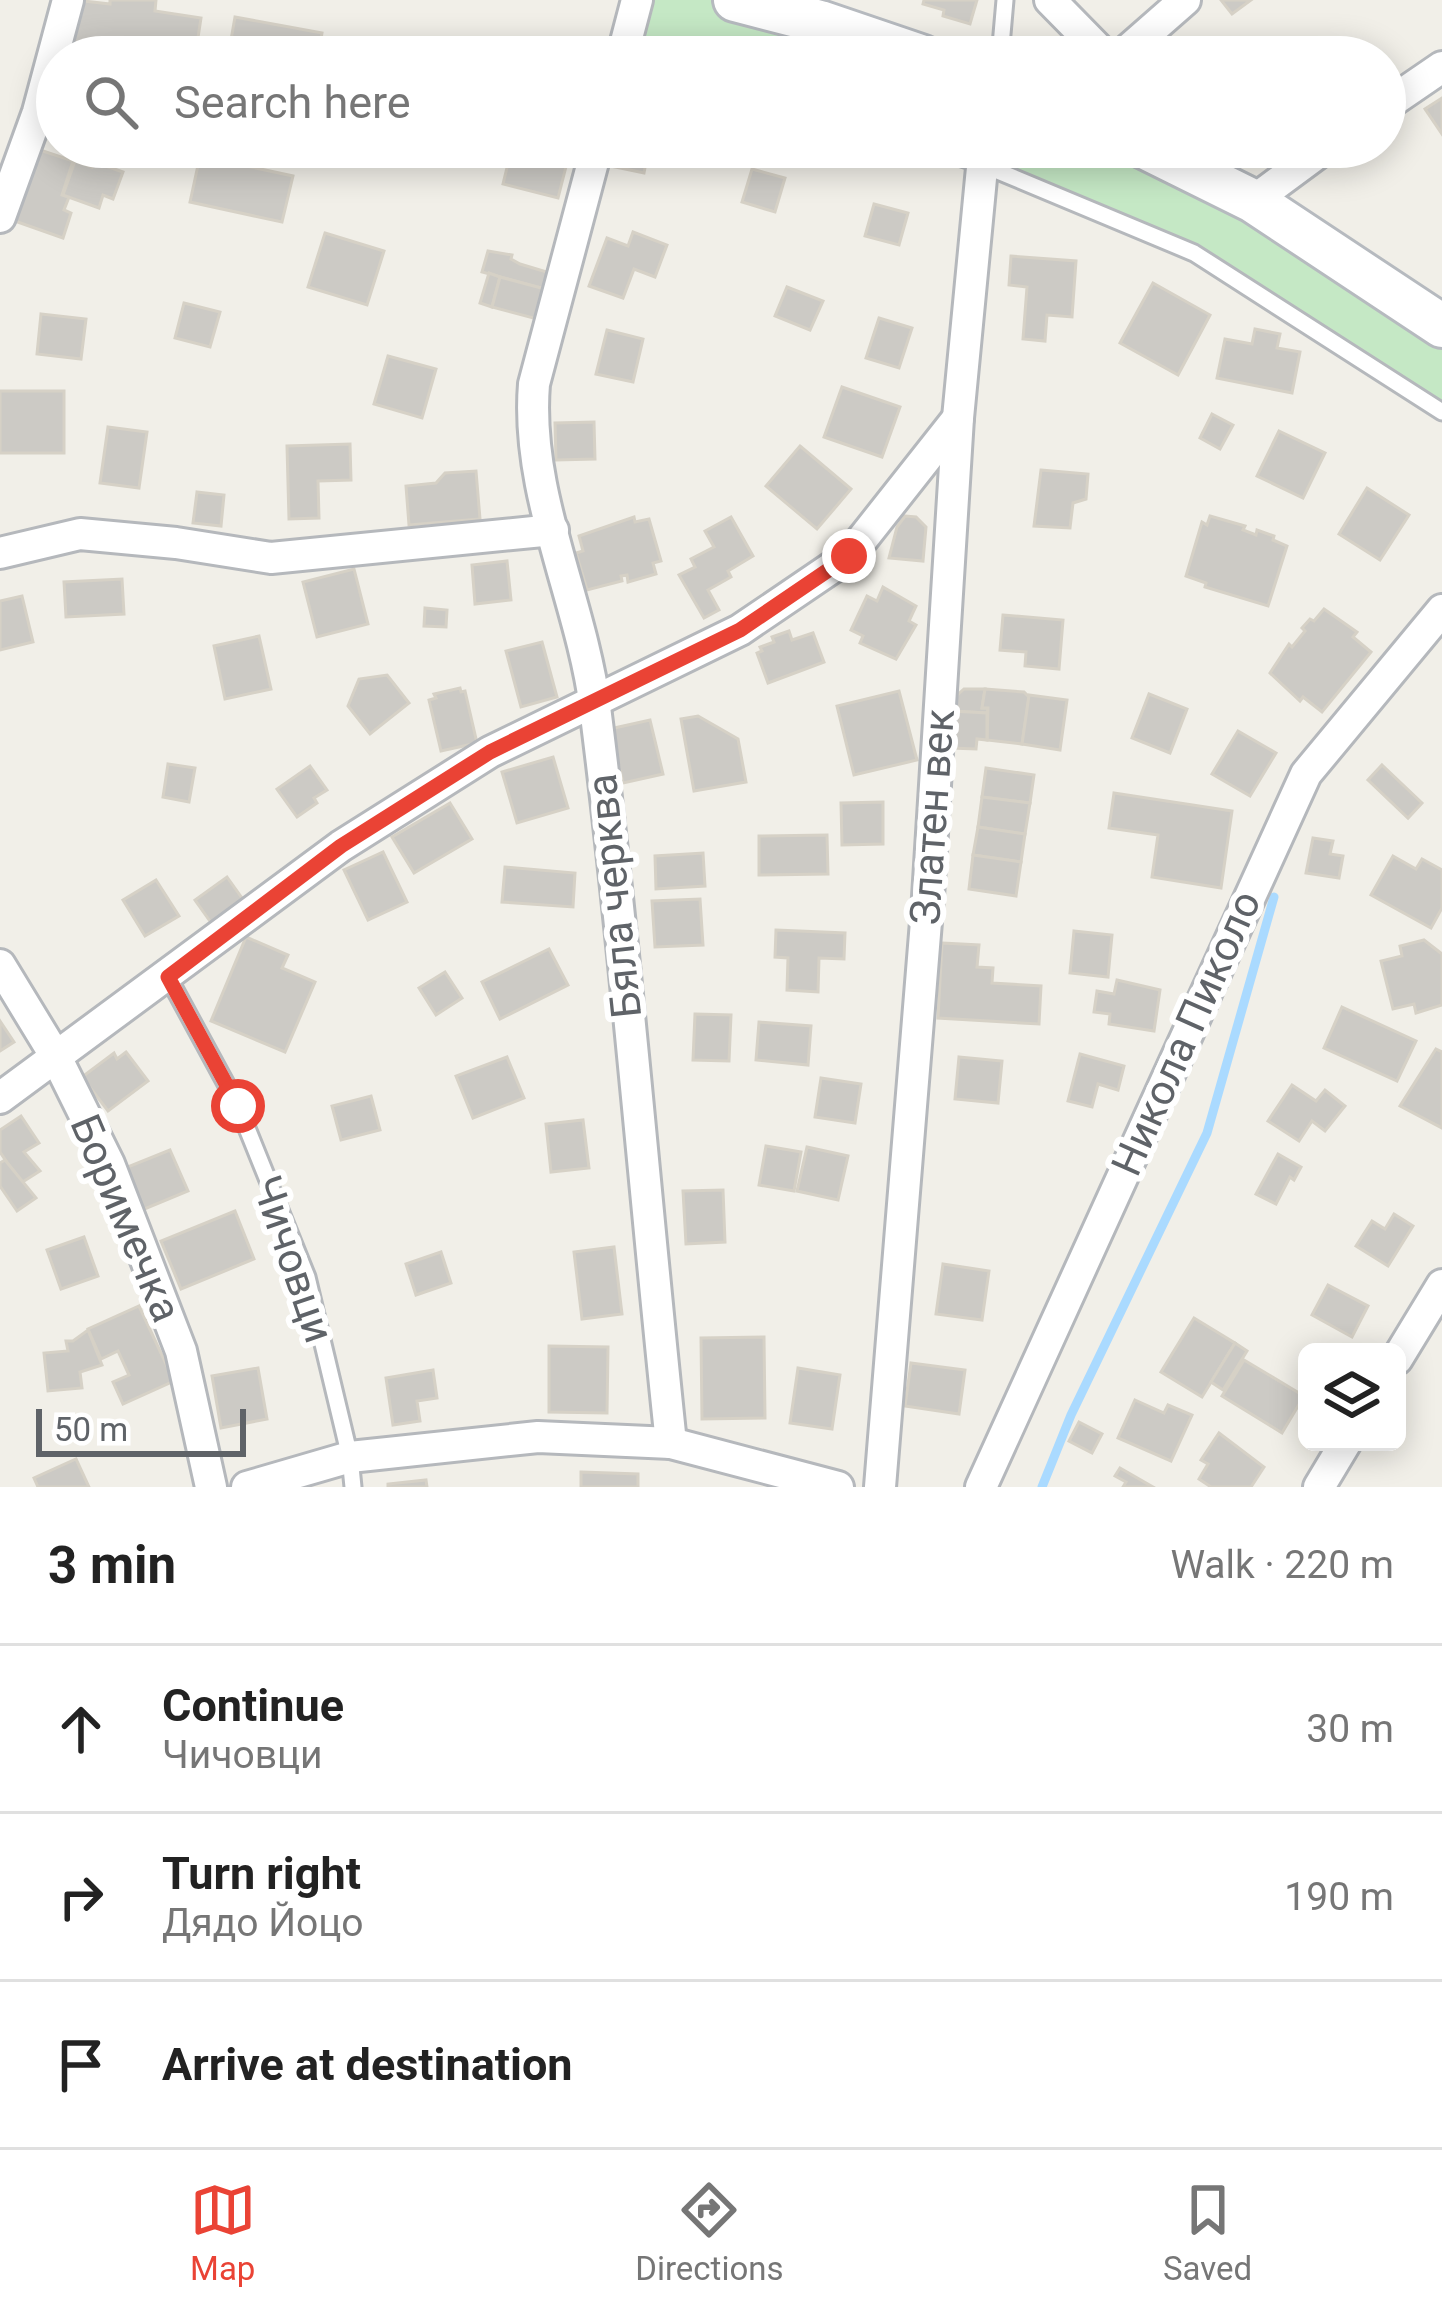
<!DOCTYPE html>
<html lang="en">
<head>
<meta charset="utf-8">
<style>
	body { margin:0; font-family:Roboto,sans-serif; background:#f2f2f2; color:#222 }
	.controls { position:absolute; right:36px; bottom:36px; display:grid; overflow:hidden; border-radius:18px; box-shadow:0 6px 30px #0003 }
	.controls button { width:108px; height:108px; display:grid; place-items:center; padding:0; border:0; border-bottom:3px solid #e0e0e0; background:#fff; color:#222; font:60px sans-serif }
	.scale { position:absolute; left:36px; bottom:30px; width:210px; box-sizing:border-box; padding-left:12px; border:6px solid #5f6368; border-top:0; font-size:33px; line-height:42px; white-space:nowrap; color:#5f6368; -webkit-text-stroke:9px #fff; paint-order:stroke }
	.stop { position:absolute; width:36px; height:36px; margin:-27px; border:9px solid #ea4335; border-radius:50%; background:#fff }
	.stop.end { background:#ea4335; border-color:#fff; box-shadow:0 3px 12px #0008 }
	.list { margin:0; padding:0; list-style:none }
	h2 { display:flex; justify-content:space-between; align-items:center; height:156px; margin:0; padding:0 48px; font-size:51px }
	h2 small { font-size:39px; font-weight:400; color:#767676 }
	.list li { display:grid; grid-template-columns:78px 1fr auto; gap:36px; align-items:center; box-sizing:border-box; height:168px; padding:0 48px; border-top:3px solid #e0e0e0 }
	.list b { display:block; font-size:45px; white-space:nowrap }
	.list p { margin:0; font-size:39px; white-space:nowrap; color:#767676 }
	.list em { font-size:39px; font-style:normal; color:#767676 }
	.icon { flex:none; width:66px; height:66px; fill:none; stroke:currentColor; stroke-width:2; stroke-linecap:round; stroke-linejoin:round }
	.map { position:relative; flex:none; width:1442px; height:1487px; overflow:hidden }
	.search { position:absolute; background:#fff; box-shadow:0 6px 30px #0003; left:36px; right:36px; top:36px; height:132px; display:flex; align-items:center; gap:30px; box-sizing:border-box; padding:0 42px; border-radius:66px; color:#767676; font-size:45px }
	.sheet { height:660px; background:#fff }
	nav { display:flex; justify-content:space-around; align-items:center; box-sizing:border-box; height:168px; border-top:3px solid #e0e0e0; background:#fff; font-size:33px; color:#767676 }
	nav a { display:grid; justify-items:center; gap:6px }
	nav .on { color:#ea4335 }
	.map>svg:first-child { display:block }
</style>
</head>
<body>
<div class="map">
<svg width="1442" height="1487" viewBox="0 0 1442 1487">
	<rect width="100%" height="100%" fill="#f1efe8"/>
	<g fill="#c5e8c5">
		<path d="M 637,0 L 735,0 L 923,57 L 622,57 Z"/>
		<path d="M 926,147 L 1144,147 L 1442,326 L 1442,412 L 1194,253 Z"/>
	</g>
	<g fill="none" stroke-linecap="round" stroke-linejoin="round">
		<path stroke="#aadaff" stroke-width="9" d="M 1042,1487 L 1071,1415 L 1207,1133 L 1274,897"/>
	</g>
	<g fill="#cccac5" stroke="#d6d1c6" stroke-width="3">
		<path d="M 75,0 L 110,4 L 110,0 L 156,0 L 155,11 L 201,18 L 195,57 L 66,57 Z"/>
		<path d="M 924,0 L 977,0 L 970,24 L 943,16 L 944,10 L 923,4 Z"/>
		<path d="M 1221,0 L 1251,0 L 1232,14 Z"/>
		<path d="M 235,17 L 322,33 L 318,57 L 228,57 Z"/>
		<path d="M 1322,40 L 1333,57 L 1296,57 Z"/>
		<path d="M 1442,98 L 1442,134 L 1425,109 Z"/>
		<path d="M 272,147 L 307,147 L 304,162 L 271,156 Z"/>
		<path d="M 512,147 L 571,147 L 558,198 L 503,184 Z"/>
		<path d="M 610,147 L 649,147 L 644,173 L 606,165 Z"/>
		<path d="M 37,149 L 73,161 L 62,195 L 69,197 L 64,210 L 71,213 L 63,238 L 12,220 Z"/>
		<path d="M 200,156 L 293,176 L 282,222 L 190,202 Z"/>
		<path d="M 75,161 L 92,167 L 94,162 L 123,172 L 113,199 L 103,195 L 99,208 L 63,195 Z"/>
		<path d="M 752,169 L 785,178 L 775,212 L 742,202 Z"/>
		<path d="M 874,204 L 908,213 L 899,245 L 865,236 Z"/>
		<path d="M 633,232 L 667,245 L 655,277 L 634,269 L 623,298 L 589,286 L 607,238 L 628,246 Z"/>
		<path d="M 325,233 L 384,251 L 367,305 L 308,287 Z"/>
		<path d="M 488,251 L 512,255 L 511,259 L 520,264 L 550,273 L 545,289 L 482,272 Z"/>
		<path d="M 1011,256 L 1076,261 L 1072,317 L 1047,315 L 1045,341 L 1023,339 L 1027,287 L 1009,285 Z"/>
		<path d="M 489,273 L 500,277 L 492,307 L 480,303 Z"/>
		<path d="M 500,277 L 545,289 L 537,319 L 492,307 Z"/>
		<path d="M 1153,283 L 1210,315 L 1178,375 L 1120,343 Z"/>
		<path d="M 787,287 L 823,301 L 810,330 L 775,316 Z"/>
		<path d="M 184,303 L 220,312 L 210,347 L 175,338 Z"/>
		<path d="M 41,314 L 86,319 L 81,359 L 37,354 Z"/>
		<path d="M 879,318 L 912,328 L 899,368 L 866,358 Z"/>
		<path d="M 1255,329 L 1280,334 L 1277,348 L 1300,352 L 1292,393 L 1217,378 L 1225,339 L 1252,344 Z"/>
		<path d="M 607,330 L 643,339 L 633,382 L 596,374 Z"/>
		<path d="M 388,356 L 436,369 L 422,418 L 374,404 Z"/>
		<path d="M 842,387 L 900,407 L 882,457 L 824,437 Z"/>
		<rect x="0" y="391" width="64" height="62"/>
		<path d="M 1212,414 L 1233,425 L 1220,449 L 1200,438 Z"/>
		<path d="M 594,422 L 595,459 L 556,460 L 555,423 Z"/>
		<path d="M 108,427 L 147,432 L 139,488 L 100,483 Z"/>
		<path d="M 1279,431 L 1325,453 L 1303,498 L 1257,476 Z"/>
		<path d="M 350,444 L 351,480 L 318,481 L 319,518 L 289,519 L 287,446 Z"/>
		<path d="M 800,446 L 851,489 L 817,529 L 766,486 Z"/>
		<path d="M 1041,470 L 1088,474 L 1086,499 L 1073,503 L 1070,528 L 1034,526 Z"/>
		<path d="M 476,471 L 480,519 L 409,525 L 406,486 L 436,483 L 445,473 Z"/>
		<path d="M 1367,488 L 1409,515 L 1380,560 L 1339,534 Z"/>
		<path d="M 197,492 L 224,495 L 221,526 L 193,523 Z"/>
		<path d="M 905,516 L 916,517 L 926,527 L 923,561 L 889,558 L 897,527 Z"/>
		<path d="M 1210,516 L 1245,526 L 1243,530 L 1256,535 L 1257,530 L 1274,536 L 1273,540 L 1287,546 L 1268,606 L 1205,587 L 1206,583 L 1186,576 L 1202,522 L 1207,525 Z"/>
		<path d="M 634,517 L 635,522 L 649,519 L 661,561 L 653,563 L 656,574 L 628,582 L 627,575 L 621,576 L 622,581 L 587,590 L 576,553 L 583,551 L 579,536 Z"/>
		<path d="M 731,517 L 753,556 L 728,571 L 731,577 L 708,590 L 719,610 L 704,618 L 679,575 L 695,567 L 691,559 L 714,547 L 705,531 Z"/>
		<path d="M 507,561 L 511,600 L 475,604 L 472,565 Z"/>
		<path d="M 354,569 L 368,624 L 317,637 L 303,582 Z"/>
		<path d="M 122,579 L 124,614 L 66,617 L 64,582 Z"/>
		<path d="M 883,587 L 916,606 L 909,621 L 916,625 L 896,659 L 860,643 L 863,636 L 851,630 L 867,596 L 877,601 Z"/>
		<path d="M 22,596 L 33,642 L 0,650 L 0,601 Z"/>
		<path d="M 425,608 L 447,610 L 446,627 L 424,626 Z"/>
		<path d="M 1324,609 L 1357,632 L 1353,637 L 1371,652 L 1322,712 L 1303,697 L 1300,701 L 1270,673 L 1289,644 L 1292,647 L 1305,631 L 1302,628 L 1310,619 L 1314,621 Z"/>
		<path d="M 1003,615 L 1063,620 L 1059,669 L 1025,666 L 1026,652 L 1000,650 Z"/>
		<path d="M 789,631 L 792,640 L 813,633 L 824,662 L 768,683 L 757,653 L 762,651 L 760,647 L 774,642 L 772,637 Z"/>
		<path d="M 259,636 L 271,689 L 225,699 L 214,646 Z"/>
		<path d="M 542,642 L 557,697 L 521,707 L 506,651 Z"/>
		<path d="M 387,675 L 409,703 L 370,734 L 348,706 L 359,679 Z"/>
		<path d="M 460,688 L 461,692 L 465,691 L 477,743 L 441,751 L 429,700 L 436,698 L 434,694 Z"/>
		<path d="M 964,689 L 985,689 L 982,708 L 988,708 L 987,713 L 951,711 L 951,701 Z"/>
		<path d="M 985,689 L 1024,692 L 1029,697 L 1022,744 L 987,740 L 988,708 L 982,708 Z"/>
		<path d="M 899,691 L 917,760 L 854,775 L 837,706 Z"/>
		<path d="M 1149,694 L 1187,709 L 1170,753 L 1132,738 Z"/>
		<path d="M 1029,695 L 1067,700 L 1060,750 L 1022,744 Z"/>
		<path d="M 951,711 L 987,713 L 987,740 L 977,739 L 976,749 L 951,748 Z"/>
		<path d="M 698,716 L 738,739 L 746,782 L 694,791 L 681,719 Z"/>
		<path d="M 650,720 L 663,774 L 623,783 L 610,729 Z"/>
		<path d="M 1238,731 L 1276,753 L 1250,796 L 1212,774 Z"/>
		<path d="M 553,757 L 568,808 L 517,823 L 502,772 Z"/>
		<path d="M 168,764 L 195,768 L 189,802 L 163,797 Z"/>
		<path d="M 1382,765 L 1422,803 L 1408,818 L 1368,780 Z"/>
		<path d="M 310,766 L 327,790 L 314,798 L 317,803 L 297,817 L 277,789 Z"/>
		<path d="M 986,768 L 1034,775 L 1030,803 L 982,797 Z"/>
		<path d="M 1114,793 L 1232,811 L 1221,888 L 1152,877 L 1158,835 L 1109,828 Z"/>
		<path d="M 982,797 L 1030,803 L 1025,834 L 978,827 Z"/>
		<path d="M 883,802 L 883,844 L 842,845 L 841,803 Z"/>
		<path d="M 450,803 L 472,839 L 414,873 L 392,837 Z"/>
		<path d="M 978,827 L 1025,834 L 1021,862 L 973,855 Z"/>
		<path d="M 827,835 L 828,874 L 759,875 L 759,836 Z"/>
		<path d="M 1313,838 L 1333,841 L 1330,854 L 1343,856 L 1339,878 L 1306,873 Z"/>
		<path d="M 383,852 L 407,902 L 368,920 L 344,870 Z"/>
		<path d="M 703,853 L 705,886 L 656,889 L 655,856 Z"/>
		<path d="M 973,855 L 1021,862 L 1016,896 L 969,889 Z"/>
		<path d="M 1393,856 L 1416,869 L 1422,859 L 1442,870 L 1442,908 L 1431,928 L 1371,895 Z"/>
		<path d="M 505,867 L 575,873 L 573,907 L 502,902 Z"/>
		<path d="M 227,877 L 249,908 L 217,931 L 195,900 Z"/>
		<path d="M 156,880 L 179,916 L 145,936 L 123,900 Z"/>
		<path d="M 700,899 L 703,945 L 655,947 L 652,901 Z"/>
		<path d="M 776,930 L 845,933 L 844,959 L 819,958 L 818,992 L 787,990 L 788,958 L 775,957 Z"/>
		<path d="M 1074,931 L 1112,935 L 1108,977 L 1070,973 Z"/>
		<path d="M 246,937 L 288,955 L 282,968 L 315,982 L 285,1052 L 211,1021 Z"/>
		<path d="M 1424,940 L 1442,954 L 1442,1005 L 1416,1013 L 1414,1004 L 1393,1009 L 1381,961 L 1402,956 L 1400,946 Z"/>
		<path d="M 942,943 L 979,945 L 977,967 L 993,968 L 992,983 L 1041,986 L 1039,1024 L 938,1018 Z"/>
		<path d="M 549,949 L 568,985 L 500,1019 L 482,982 Z"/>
		<path d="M 445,972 L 462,998 L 436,1015 L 419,988 Z"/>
		<path d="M 1117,980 L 1160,990 L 1154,1031 L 1109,1024 L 1110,1014 L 1094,1012 L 1097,991 L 1114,994 Z"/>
		<path d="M 1342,1007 L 1416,1041 L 1397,1081 L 1324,1048 Z"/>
		<path d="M 695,1014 L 731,1015 L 729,1061 L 693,1060 Z"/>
		<path d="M 0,1021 L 14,1042 L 0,1051 Z"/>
		<path d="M 759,1022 L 811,1026 L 808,1065 L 756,1060 Z"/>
		<path d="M 1436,1049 L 1442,1052 L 1442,1128 L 1400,1106 Z"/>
		<path d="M 126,1052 L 148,1081 L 108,1111 L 82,1077 L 114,1053 L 117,1059 Z"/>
		<path d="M 1080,1054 L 1124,1066 L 1118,1090 L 1098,1084 L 1092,1107 L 1068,1101 Z"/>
		<path d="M 507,1057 L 524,1098 L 473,1118 L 456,1076 Z"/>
		<path d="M 959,1057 L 1002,1061 L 998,1103 L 955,1099 Z"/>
		<path d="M 821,1078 L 861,1084 L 855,1123 L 815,1117 Z"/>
		<path d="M 1292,1085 L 1316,1101 L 1325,1090 L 1345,1106 L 1325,1131 L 1312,1121 L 1299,1141 L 1268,1121 Z"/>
		<path d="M 371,1096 L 380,1130 L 341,1140 L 332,1106 Z"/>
		<path d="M 21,1116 L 39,1143 L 24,1152 L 40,1171 L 21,1183 L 0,1152 L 0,1130 Z"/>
		<path d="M 583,1120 L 589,1168 L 551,1172 L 546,1124 Z"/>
		<path d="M 766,1146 L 801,1152 L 794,1191 L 759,1185 Z"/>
		<path d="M 807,1147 L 848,1156 L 838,1200 L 797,1191 Z"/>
		<path d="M 170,1150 L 188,1191 L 142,1210 L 125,1168 Z"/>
		<path d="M 1278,1154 L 1301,1167 L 1294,1180 L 1290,1177 L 1276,1204 L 1256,1194 Z"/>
		<path d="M 5,1160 L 36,1198 L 17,1211 L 0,1186 L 0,1163 Z"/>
		<path d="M 723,1190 L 725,1242 L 686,1244 L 683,1191 Z"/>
		<path d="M 235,1211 L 254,1259 L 181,1289 L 161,1241 Z"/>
		<path d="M 1394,1214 L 1413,1226 L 1388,1266 L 1356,1246 L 1372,1221 L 1385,1229 Z"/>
		<path d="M 84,1237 L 98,1276 L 61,1289 L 47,1250 Z"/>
		<path d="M 614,1247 L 622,1314 L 582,1319 L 574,1252 Z"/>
		<path d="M 441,1252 L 451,1283 L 416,1295 L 406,1264 Z"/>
		<path d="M 943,1264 L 989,1271 L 982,1320 L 936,1314 Z"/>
		<path d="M 1328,1285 L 1368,1306 L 1352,1337 L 1312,1315 Z"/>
		<path d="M 139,1306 L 174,1381 L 123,1404 L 113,1382 L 129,1375 L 118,1351 L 101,1359 L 88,1329 Z"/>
		<path d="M 1194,1318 L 1235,1343 L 1202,1397 L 1161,1372 Z"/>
		<path d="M 88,1330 L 102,1365 L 80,1372 L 82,1388 L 48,1391 L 44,1353 L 68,1351 L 66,1341 L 73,1341 Z"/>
		<path d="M 764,1337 L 765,1418 L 702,1419 L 701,1338 Z"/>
		<path d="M 1235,1343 L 1247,1351 L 1223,1390 L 1211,1382 Z"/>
		<path d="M 549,1346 L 608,1347 L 607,1413 L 549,1412 Z"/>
		<path d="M 1244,1360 L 1304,1396 L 1282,1433 L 1222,1396 Z"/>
		<path d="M 911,1363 L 965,1370 L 959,1414 L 905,1406 Z"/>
		<path d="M 258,1368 L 267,1419 L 221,1428 L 212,1376 Z"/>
		<path d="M 798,1368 L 840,1375 L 832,1429 L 790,1423 Z"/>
		<path d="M 433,1370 L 437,1398 L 417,1401 L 420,1421 L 393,1425 L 386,1378 Z"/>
		<path d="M 1135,1400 L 1164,1413 L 1168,1405 L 1192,1415 L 1171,1461 L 1118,1438 Z"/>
		<path d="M 1079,1422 L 1102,1434 L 1092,1453 L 1069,1441 Z"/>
		<path d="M 1219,1433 L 1264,1467 L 1251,1487 L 1211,1487 L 1199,1479 L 1208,1464 L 1201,1460 Z"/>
		<path d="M 76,1459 L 89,1487 L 38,1487 L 34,1478 Z"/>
		<path d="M 1120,1468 L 1153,1487 L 1123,1487 L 1126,1482 L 1115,1476 Z"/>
		<path d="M 581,1472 L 638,1474 L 638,1487 L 581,1487 Z"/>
		<path d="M 426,1480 L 427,1487 L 388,1487 L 388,1484 Z"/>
	</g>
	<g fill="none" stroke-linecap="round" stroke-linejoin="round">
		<defs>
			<g id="lane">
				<path d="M 1000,57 L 1005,0"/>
				<path d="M 926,147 L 981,164 L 1194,253 L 1442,412"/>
				<path d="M 168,977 L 238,1106 L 307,1277 L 350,1457 L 353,1487"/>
			</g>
			<g id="street">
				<path d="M 1050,0 L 1106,57"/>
				<path d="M 622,57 L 637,0"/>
				<path d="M 1120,57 L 1185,0"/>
				<path d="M 1385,106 L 1442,67"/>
				<path d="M 597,147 L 534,384 C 525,494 581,600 595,707 C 626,951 645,1198 671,1443"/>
				<path d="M 1253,201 L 1326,147"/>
				<path d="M 0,217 L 38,112 L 68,0"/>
				<path d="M 0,553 L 80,534 L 176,543 L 271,558 L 553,530"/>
				<path d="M 0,965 L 56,1057 L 109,1164 L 181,1351 L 211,1487"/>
				<path d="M 0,1098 L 341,846 L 490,752 L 740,630 L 849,556 L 958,418"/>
				<path d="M 1397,1359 L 1442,1285"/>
				<path d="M 247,1487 L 350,1457 L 538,1437 L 671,1443 L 838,1487"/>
				<path d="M 880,1487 L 928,897 L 958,418 L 984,147"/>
				<path d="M 981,1487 L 1306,774 L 1442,610"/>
				<path d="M 1319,1487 L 1346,1442"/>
			</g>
			<g id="secondary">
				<path d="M 735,0 L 820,22 L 923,57"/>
				<path d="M 1144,147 L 1253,201 L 1442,326"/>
			</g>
		</defs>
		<use href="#lane" stroke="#b5b8bc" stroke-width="21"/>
		<use href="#street" stroke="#b5b8bc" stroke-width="36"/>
		<use href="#secondary" stroke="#b6babf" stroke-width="48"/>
		<use href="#lane" stroke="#fff" stroke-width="15"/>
		<use href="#street" stroke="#fff" stroke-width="30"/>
		<use href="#secondary" stroke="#fff" stroke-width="42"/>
	</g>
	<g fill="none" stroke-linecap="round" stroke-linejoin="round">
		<path stroke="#ea4335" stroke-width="15" d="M 238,1106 L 168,977 L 341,846 L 490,752 L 740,630 L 849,556"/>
	</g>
	<g text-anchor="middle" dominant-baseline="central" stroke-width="12" stroke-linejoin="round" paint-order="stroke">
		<g font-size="42" fill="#5f6368" stroke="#fff">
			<text transform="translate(932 817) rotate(-86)">Златен век</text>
			<text transform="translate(614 896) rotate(-96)">Бяла черква</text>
			<text transform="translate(1186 1033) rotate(-66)">Никола Пиколо</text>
			<text transform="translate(126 1218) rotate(67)">Боримечка</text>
			<text transform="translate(293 1259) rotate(71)">Чичовци</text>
		</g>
	</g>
</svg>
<div class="controls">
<button><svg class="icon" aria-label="layers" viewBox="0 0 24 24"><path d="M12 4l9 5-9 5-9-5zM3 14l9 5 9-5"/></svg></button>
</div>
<div class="scale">50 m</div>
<div class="stop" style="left:238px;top:1106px"></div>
<div class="stop end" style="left:849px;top:556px"></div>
<div class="search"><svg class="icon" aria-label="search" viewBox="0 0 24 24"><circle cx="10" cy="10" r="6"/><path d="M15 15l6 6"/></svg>Search here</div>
</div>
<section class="sheet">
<h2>3 min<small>Walk · 220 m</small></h2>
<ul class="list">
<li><svg class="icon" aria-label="ahead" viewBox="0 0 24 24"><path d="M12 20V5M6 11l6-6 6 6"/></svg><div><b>Continue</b><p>Чичовци</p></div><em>30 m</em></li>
<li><svg class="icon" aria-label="right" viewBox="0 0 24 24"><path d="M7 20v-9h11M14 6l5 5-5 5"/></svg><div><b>Turn right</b><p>Дядо Йоцо</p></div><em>190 m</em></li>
<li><svg class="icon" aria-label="arrive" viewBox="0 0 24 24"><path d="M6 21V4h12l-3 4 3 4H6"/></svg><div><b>Arrive at destination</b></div></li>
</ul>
</section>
<nav>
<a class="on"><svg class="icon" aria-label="map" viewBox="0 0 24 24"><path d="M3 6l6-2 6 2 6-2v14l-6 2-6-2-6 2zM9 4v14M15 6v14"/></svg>Map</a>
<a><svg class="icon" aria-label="directions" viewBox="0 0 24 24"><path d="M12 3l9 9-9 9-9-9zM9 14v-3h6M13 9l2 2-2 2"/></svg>Directions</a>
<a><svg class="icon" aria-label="saved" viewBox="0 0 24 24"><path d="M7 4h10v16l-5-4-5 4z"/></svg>Saved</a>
</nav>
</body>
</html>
